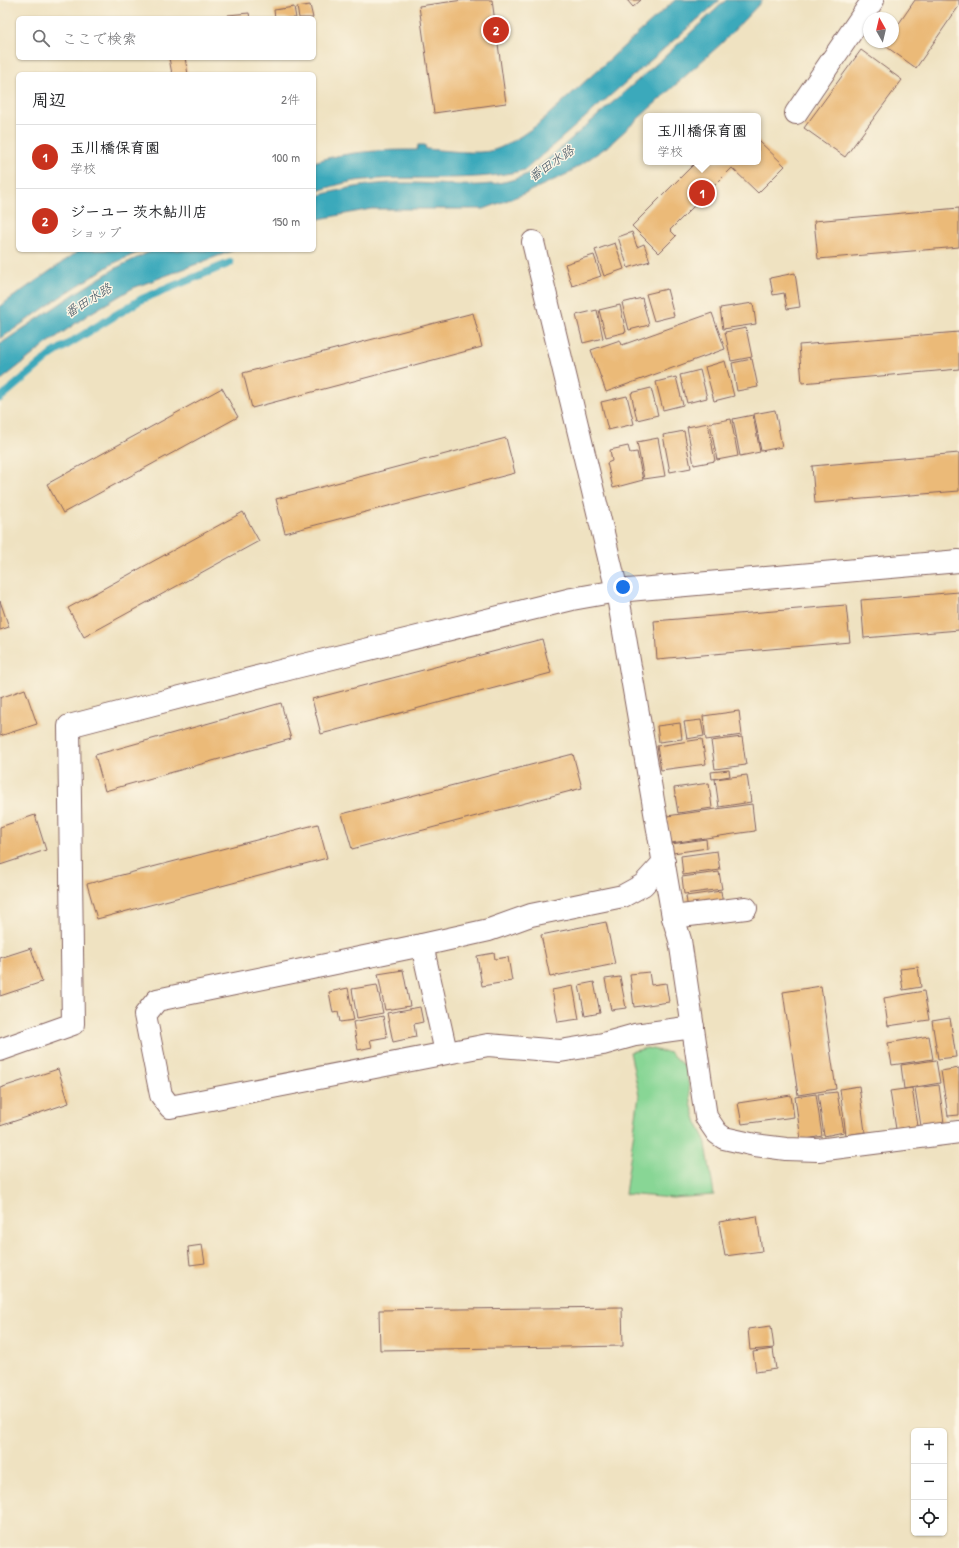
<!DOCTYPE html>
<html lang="ja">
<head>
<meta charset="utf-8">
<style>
	body { margin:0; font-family:"Patrick Hand","Klee One",sans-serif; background:#f6f6f6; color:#202124 }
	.controls { position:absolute; right:12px; bottom:12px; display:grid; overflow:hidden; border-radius:6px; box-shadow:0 1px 3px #0004 }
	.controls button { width:36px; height:36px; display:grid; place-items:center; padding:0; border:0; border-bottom:1px solid #e0e0e0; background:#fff; color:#202124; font:20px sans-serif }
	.compass { position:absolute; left:863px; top:12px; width:36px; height:36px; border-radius:50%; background:#fff; box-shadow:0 1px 3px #0004; rotate:352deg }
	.you { position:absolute; left:623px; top:587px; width:14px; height:14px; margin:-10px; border:3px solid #fff; border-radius:50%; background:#1a73e8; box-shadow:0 0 0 6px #1a73e833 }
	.badge { display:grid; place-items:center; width:26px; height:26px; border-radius:50%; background:#c8321e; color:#fff; font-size:13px; font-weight:700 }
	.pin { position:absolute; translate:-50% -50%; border:2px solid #fff; box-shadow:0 1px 4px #0006 }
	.popup { position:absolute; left:643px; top:113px; width:118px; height:52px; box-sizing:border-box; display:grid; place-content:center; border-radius:6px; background:#fff; filter:drop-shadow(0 1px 3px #0005); font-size:13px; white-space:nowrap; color:#757577 }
	.popup b { font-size:15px; color:#202124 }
	.popup::after { content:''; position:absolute; left:50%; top:100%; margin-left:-8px; border:8px solid transparent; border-top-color:#fff }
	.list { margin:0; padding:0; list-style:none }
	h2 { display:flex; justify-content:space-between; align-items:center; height:52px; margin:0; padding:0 16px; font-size:17px }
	h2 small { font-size:13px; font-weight:400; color:#757577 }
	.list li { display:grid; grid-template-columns:26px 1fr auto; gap:12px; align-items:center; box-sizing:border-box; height:64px; padding:0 16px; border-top:1px solid #e0e0e0 }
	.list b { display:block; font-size:15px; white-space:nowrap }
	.list p { margin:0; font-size:13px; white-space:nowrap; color:#757577 }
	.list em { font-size:13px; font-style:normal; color:#757577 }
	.icon { flex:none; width:22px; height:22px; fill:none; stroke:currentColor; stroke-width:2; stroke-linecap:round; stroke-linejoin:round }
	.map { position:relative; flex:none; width:959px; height:1548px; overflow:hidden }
	.search { position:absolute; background:#fff; box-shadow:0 1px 3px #0004; left:16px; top:16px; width:300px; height:44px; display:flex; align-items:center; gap:10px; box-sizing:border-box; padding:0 14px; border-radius:6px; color:#757577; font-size:15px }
	.panel { position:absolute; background:#fff; box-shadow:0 1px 3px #0004; left:16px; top:72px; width:300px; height:180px; border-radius:6px }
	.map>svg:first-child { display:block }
</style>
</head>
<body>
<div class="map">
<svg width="959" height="1548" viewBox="0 0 959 1548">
	<rect width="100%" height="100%" fill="#fcf5e5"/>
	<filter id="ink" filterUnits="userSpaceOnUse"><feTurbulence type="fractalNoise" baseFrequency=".025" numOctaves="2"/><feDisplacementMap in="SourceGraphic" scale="8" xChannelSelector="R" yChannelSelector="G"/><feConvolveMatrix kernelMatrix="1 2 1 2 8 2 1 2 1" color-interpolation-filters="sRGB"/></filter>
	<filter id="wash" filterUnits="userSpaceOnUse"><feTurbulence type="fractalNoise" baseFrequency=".012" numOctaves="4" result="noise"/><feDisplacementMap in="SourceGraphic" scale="16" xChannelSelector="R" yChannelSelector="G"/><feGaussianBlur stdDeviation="0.9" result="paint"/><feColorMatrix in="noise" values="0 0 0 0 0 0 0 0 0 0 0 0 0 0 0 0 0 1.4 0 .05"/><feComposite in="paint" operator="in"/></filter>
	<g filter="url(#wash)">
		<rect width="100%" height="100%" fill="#efe2c1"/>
		<path fill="#88d695" stroke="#697a60" d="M 647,1048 L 670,1053 L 686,1068 L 692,1107 L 697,1123 L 705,1138 L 714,1195 L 672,1198 L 625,1194 L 639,1095 L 630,1052 Z"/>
		<g fill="#3ba9bb" stroke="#426473">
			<path d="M 675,0 L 720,0 L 525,170 C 473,183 418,175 364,180 C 348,181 330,187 314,192 L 314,162 C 347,151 382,150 417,150 L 418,145 L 425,145 L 426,149 C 443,150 479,155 494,150 C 509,145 524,134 537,125 Z"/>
			<path d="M 726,0 L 763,0 L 723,42 L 608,146 L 567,174 L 521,195 L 484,209 L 371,209 L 314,220 L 314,197 C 343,188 376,182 407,183 C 445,183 491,192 527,174 C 534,171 541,165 547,160 L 662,59 Z"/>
			<path d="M 80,250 L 144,250 L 112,264 L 60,297 L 0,339 L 0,306 Z"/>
			<path d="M 153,250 L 234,250 L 133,288 L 89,314 L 45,345 L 0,381 L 0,344 L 79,291 L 116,268 Z"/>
		</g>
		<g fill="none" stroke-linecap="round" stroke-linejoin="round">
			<path stroke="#3ba9bb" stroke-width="8" d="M 0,398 L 52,354 L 142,299 L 230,263"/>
		</g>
		<g id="blocks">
			<g fill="#ebba78">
				<path d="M 463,0 L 492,0 L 506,103 L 434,113 L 419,6 Z"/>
				<path d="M 627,0 L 641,0 L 633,7 Z"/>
				<path d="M 915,0 L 959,0 L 959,6 L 916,68 L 884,45 L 886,42 L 893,42 L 893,32 Z"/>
				<path d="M 310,5 L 313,18 L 299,18 L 297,7 Z"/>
				<path d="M 294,7 L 296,18 L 275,18 L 274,10 Z"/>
				<path d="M 249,13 L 250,18 L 229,18 L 228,15 Z"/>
				<path d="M 861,50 L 902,80 L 845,157 L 804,128 Z"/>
				<path d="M 169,58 L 185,58 L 188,74 L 172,74 Z"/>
				<path d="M 758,140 L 785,166 L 758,193 L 732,168 L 670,230 L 676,236 L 659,253 L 632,226 L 696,162 L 758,162 Z"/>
				<path d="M 959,208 L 959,247 L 818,259 L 814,221 Z"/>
				<path d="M 632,232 L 637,247 L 644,244 L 650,261 L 628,268 L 618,237 Z"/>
				<path d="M 615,243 L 624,269 L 604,276 L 595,250 Z"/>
				<path d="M 594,255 L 601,276 L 572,286 L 565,264 Z"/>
				<path d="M 795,273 L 800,307 L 787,309 L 784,293 L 773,295 L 770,278 Z"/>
				<path d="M 667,289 L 674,316 L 654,321 L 646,294 Z"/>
				<path d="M 642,298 L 649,325 L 629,330 L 622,303 Z"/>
				<path d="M 753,303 L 756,324 L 723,329 L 720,308 Z"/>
				<path d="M 620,305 L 626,332 L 606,337 L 599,310 Z"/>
				<path d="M 597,310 L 603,338 L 583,343 L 576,315 Z"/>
				<path d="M 473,313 L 482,347 L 252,408 L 243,373 Z"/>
				<path d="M 712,313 L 725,349 L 606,392 L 591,350 L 620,340 L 622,345 Z"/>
				<path d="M 746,328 L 752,357 L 731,361 L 725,332 Z"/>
				<path d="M 959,332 L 959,369 L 802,383 L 799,345 Z"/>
				<path d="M 752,359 L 758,387 L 737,391 L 732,363 Z"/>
				<path d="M 725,361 L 734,396 L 714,401 L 705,367 Z"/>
				<path d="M 700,370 L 707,398 L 687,403 L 680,375 Z"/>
				<path d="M 676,377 L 683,405 L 663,410 L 656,382 Z"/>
				<path d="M 222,388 L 238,417 L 63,513 L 47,484 Z"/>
				<path d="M 651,388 L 658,415 L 637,420 L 631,393 Z"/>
				<path d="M 627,396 L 634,424 L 608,430 L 601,402 Z"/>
				<path d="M 775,410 L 782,447 L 761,451 L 754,414 Z"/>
				<path d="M 753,415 L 760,452 L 740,456 L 733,419 Z"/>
				<path d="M 731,419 L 738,456 L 717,460 L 710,423 Z"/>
				<path d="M 708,423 L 715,461 L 694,465 L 687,427 Z"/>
				<path d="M 684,431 L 691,468 L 670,472 L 663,435 Z"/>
				<path d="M 506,438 L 515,473 L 285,533 L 276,499 Z"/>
				<path d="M 658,438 L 665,476 L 644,479 L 637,442 Z"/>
				<path d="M 628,446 L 630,453 L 637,452 L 643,480 L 613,488 L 607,463 L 612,461 L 610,450 Z"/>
				<path d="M 959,453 L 959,491 L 815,503 L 812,466 Z"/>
				<path d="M 243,512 L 259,541 L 84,637 L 68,608 Z"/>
				<path d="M 959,592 L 959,630 L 864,638 L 861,600 Z"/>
				<path d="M 0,601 L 9,627 L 0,630 Z"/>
				<path d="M 846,605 L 850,642 L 657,659 L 654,621 Z"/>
				<path d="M 542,639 L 551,673 L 321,734 L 312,699 Z"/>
				<path d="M 25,689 L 37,724 L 0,736 L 0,698 Z"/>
				<path d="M 281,703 L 291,739 L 105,791 L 95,755 Z"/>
				<path d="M 739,711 L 742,735 L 706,740 L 703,716 Z"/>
				<path d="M 701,720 L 704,736 L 687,739 L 684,722 Z"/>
				<path d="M 680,723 L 682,739 L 659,742 L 657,726 Z"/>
				<path d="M 742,737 L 746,765 L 715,769 L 711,741 Z"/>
				<path d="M 702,739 L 706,764 L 661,770 L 657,746 Z"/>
				<path d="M 573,754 L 582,788 L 352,849 L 342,814 Z"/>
				<path d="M 729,770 L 730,776 L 712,779 L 711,772 Z"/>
				<path d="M 747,775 L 751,802 L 719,807 L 715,779 Z"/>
				<path d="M 709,783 L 712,808 L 678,813 L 674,788 Z"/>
				<path d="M 752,804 L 755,831 L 671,843 L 667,816 Z"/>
				<path d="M 35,815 L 46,850 L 0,865 L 0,827 Z"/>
				<path d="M 318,824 L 327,858 L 97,919 L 87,884 Z"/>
				<path d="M 706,839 L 707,848 L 673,853 L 671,844 Z"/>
				<path d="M 717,851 L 720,870 L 683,875 L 681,856 Z"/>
				<path d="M 719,872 L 722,889 L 684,894 L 682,877 Z"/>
				<path d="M 721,891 L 723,905 L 688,910 L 686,896 Z"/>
				<path d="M 606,922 L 615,964 L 550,977 L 541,935 Z"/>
				<path d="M 31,948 L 42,982 L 0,996 L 0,958 Z"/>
				<path d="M 494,953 L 495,959 L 508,957 L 512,981 L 482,986 L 477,956 Z"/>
				<path d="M 918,967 L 921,987 L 903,990 L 900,969 Z"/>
				<path d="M 403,970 L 410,1006 L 385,1010 L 378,974 Z"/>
				<path d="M 649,972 L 651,985 L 666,983 L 669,1002 L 634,1007 L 630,974 Z"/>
				<path d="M 620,977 L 626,1008 L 611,1010 L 605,979 Z"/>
				<path d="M 594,982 L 600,1013 L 585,1016 L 579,985 Z"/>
				<path d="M 377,985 L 383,1013 L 357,1018 L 352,989 Z"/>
				<path d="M 573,986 L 579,1019 L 558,1022 L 552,990 Z"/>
				<path d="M 821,986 L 836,1089 L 798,1095 L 783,992 Z"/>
				<path d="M 348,988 L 354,1020 L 340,1022 L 338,1012 L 333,1013 L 329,992 Z"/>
				<path d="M 924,991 L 929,1020 L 888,1026 L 884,998 Z"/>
				<path d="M 420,1007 L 423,1022 L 414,1024 L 416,1037 L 393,1042 L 387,1013 Z"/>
				<path d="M 383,1016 L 387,1037 L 370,1040 L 372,1047 L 358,1050 L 353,1022 Z"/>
				<path d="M 950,1018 L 956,1057 L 938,1059 L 932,1021 Z"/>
				<path d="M 929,1036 L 933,1059 L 892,1065 L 888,1043 Z"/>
				<path d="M 936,1060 L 940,1083 L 904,1089 L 901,1065 Z"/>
				<path d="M 959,1068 L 959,1115 L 948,1116 L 941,1071 Z"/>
				<path d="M 58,1069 L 69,1103 L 0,1126 L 0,1088 Z"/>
				<path d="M 939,1085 L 944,1123 L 921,1126 L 915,1088 Z"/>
				<path d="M 859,1086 L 865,1132 L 846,1135 L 840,1089 Z"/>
				<path d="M 912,1088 L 918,1126 L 896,1129 L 890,1091 Z"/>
				<path d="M 837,1092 L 844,1132 L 824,1136 L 818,1094 Z"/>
				<path d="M 816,1094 L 822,1136 L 801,1140 L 795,1097 Z"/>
				<path d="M 791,1095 L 794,1117 L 742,1124 L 738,1103 Z"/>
				<path d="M 757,1216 L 762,1251 L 725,1256 L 719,1222 Z"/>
				<path d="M 202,1245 L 205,1263 L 190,1265 L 188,1247 Z"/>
				<path d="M 622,1307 L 623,1346 L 380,1350 L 379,1310 Z"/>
				<path d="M 771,1326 L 774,1348 L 750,1350 L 748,1329 Z"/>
				<path d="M 773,1349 L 776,1369 L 756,1372 L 753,1352 Z"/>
			</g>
		</g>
	</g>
	<g filter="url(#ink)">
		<use href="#blocks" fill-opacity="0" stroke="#846360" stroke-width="1"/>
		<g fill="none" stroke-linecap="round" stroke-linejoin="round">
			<defs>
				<g id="minor">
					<path d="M 796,113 L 873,0"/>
					<path d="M 533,242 L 617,591 L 673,917 L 680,940 L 706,1117 L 717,1133 L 724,1138 L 755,1145 L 786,1149 L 818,1150 L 959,1132"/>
					<path d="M 664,862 L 643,885 L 623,896 L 531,915 L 489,930 L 422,945 L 157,1000 L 145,1015 L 161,1095 L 170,1107 L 488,1045 L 560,1051 L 603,1044 L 635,1035 L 693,1027"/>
					<path d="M 673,917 L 746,908"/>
					<path d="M 422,945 L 446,1052"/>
					<path d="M 0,1050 L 73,1024 L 69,726 L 296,667 L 572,599 L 617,591 L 959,561"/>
				</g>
			</defs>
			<use href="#minor" stroke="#846360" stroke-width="24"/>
			<use href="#minor" stroke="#fff" stroke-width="22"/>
		</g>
	</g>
	<g text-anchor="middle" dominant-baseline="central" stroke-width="3" stroke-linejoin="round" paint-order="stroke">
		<g font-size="13" font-style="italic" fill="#445665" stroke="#fcf5e5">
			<text transform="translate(551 163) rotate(-35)">番田水路</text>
			<text transform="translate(88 300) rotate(-32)">番田水路</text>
		</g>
	</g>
</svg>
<div class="controls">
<button>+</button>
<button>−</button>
<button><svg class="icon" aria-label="locate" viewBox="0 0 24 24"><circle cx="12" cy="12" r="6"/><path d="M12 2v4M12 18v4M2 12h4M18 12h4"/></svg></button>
</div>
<svg class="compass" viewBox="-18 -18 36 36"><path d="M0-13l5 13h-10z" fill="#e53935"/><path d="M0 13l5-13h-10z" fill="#757577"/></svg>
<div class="you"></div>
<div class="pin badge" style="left:702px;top:193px">1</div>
<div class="popup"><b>玉川橋保育園</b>学校</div>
<div class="pin badge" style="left:496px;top:30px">2</div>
<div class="search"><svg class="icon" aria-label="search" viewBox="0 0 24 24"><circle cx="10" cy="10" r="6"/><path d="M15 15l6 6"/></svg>ここで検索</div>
<section class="panel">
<h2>周辺<small>2件</small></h2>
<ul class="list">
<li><span class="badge">1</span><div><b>玉川橋保育園</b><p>学校</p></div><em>100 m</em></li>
<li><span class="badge">2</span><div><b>ジーユー 茨木鮎川店</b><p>ショップ</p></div><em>150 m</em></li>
</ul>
</section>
</div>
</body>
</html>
